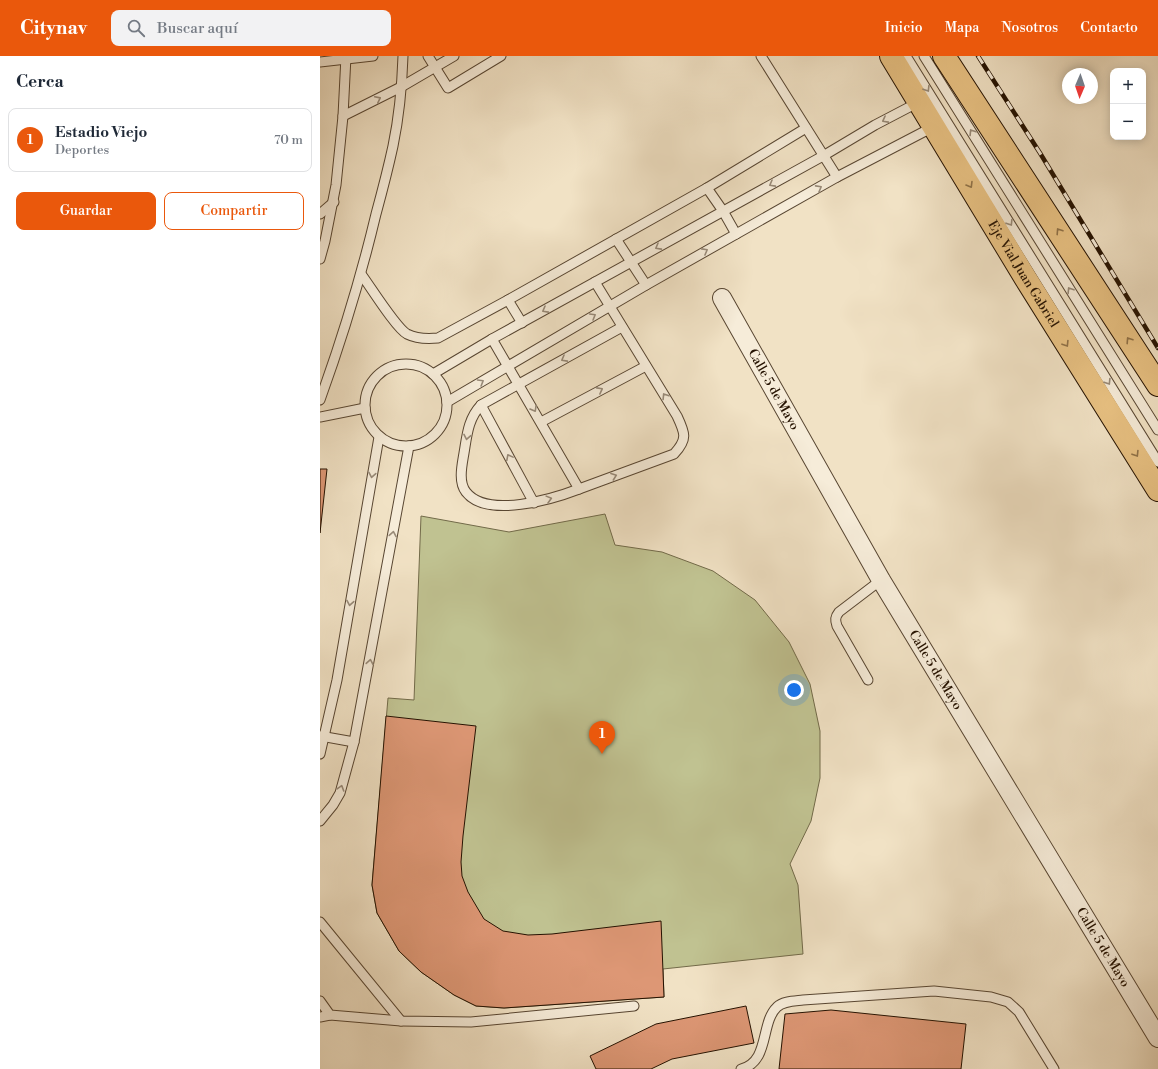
<!DOCTYPE html>
<html lang="es">
<head>
<meta charset="utf-8">
<style>
	body { margin:0; font-family:"Libre Bodoni",serif; background:#f2f2f3; color:#1f2937 }
	.controls { position:absolute; right:12px; top:12px; display:grid; overflow:hidden; border-radius:8px; box-shadow:0 2px 10px #0003 }
	.controls button { width:36px; height:36px; display:grid; place-items:center; padding:0; border:0; border-bottom:1px solid #e0e1e3; background:#fff; color:#1f2937; font:20px sans-serif }
	.compass { position:absolute; left:742px; top:12px; width:36px; height:36px; border-radius:50%; background:#fff; box-shadow:0 2px 10px #0003; rotate:182deg }
	.you { position:absolute; left:474px; top:634px; width:14px; height:14px; margin:-10px; border:3px solid #fff; border-radius:50%; background:#1a73e8; box-shadow:0 0 0 6px #1a73e833 }
	.badge { display:grid; place-items:center; width:26px; height:26px; border-radius:50%; background:#ea580c; color:#fff; font-size:13px; font-weight:700 }
	.pin { position:absolute; translate:-50% -33px; filter:drop-shadow(0 1px 2px #0008) }
	.pin::after { content:''; position:absolute; top:21px; width:14px; height:12px; background:inherit; clip-path:polygon(0 0,100% 0,50% 100%) }
	.list { margin:0; padding:0; list-style:none }
	h2 { display:flex; justify-content:space-between; align-items:center; height:52px; margin:0; padding:0 16px; font-size:17px }
	h2 small { font-size:13px; font-weight:400; color:#747a83 }
	.list li { display:grid; grid-template-columns:26px 1fr auto; gap:12px; align-items:center; box-sizing:border-box; height:64px; margin:0 8px 8px; padding:0 8px; border:1px solid #e0e1e3; border-radius:8px }
	.list b { display:block; font-size:15px; white-space:nowrap }
	.list p { margin:0; font-size:13px; white-space:nowrap; color:#747a83 }
	.list em { font-size:13px; font-style:normal; color:#747a83 }
	.actions { display:flex; gap:8px; padding:12px 16px }
	.actions a { flex:1; padding:9px 0; border:1px solid #ea580c; border-radius:8px; text-align:center; font-size:14px; color:#ea580c }
	.actions .main { background:#ea580c; color:#fff }
	.icon { flex:none; width:22px; height:22px; fill:none; stroke:currentColor; stroke-width:2; stroke-linecap:round; stroke-linejoin:round }
	.map { position:relative; flex:none; width:838px; height:1013px; overflow:hidden }
	header { display:flex; align-items:center; gap:24px; box-sizing:border-box; height:56px; padding:0 20px; background:#ea580c; color:#fff }
	header strong { font-size:19px }
	nav { display:flex; gap:22px; margin-inline-start:auto; font-size:14px }
	.search { width:280px; height:36px; background:#f2f2f3; display:flex; align-items:center; gap:10px; box-sizing:border-box; padding:0 14px; border-radius:8px; color:#747a83; font-size:15px }
	main { display:flex }
	aside { flex:1; background:#fff }
	.map>svg:first-child { display:block }
</style>
</head>
<body>
<header>
<strong>Citynav</strong>
<div class="search"><svg class="icon" aria-label="search" viewBox="0 0 24 24"><circle cx="10" cy="10" r="6"/><path d="M15 15l6 6"/></svg>Buscar aquí</div>
<nav><a>Inicio</a><a>Mapa</a><a>Nosotros</a><a>Contacto</a></nav>
</header>
<main>
<aside>
<h2>Cerca<small></small></h2>
<ul class="list">
<li><span class="badge">1</span><div><b>Estadio Viejo</b><p>Deportes</p></div><em>70 m</em></li>
</ul>
<div class="actions"><a class="main">Guardar</a><a>Compartir</a></div>
</aside>
<div class="map">
<svg width="838" height="1013" viewBox="0 0 838 1013">
	<rect width="100%" height="100%" fill="#f1e2c5"/>
	<filter id="stains"><feTurbulence type="fractalNoise" baseFrequency=".005" numOctaves="4"/><feColorMatrix values="0 0 0 0 .2 0 0 0 0 .09 0 0 0 0 .02 0 0 0 .5 -.17"/></filter>
	<radialGradient id="worn" r=".72"><stop offset=".6" stop-color="#630" stop-opacity="0"/><stop offset="1" stop-color="#630" stop-opacity=".3"/></radialGradient>
	<path fill="#c0c291" stroke="#726a49" d="M 285,458 L 295,489 L 342,496 L 393,515 L 435,544 L 469,586 L 490,628 L 500,675 L 500,722 L 491,765 L 470,808 L 478,829 L 483,898 L 343,913 L 344,941 L 184,952 L 156,950 L 134,939 L 101,916 L 79,895 L 57,857 L 52,829 L 68,642 L 94,644 L 101,460 L 189,476 Z"/>
	<g fill="#dd9775" stroke="#251201">
		<path d="M 0,413 L 7,413 L 0,477 Z"/>
		<path d="M 66,660 L 156,670 L 143,780 L 141,806 L 142,820 L 148,836 L 164,863 L 183,875 L 208,879 L 232,878 L 341,865 L 344,941 L 184,952 L 156,950 L 134,939 L 101,916 L 79,895 L 57,857 L 52,829 Z"/>
		<path d="M 426,950 L 434,987 L 352,1003 L 331,1013 L 276,1013 L 270,1000 L 336,968 Z"/>
		<path d="M 511,954 L 646,968 L 641,1013 L 459,1013 L 465,958 Z"/>
	</g>
	<g fill="none" stroke-linecap="round" stroke-linejoin="round">
		<defs>
			<g id="lane">
				<path d="M 108,0 L 128,32 L 181,0"/>
				<path d="M 441,0 L 517,121"/>
				<path d="M 586,0 L 838,406"/>
				<path d="M 604,0 L 838,374"/>
				<path d="M 0,6 L 53,0"/>
				<path d="M 23,60 L 81,31 L 134,0"/>
				<path d="M 387,132 L 403,155 L 416,178"/>
				<path d="M 0,158 L 14,146"/>
				<path d="M 296,183 L 326,229"/>
				<path d="M 0,203 L 5,185 L 16,129 L 23,60 L 26,0"/>
				<path d="M 41,218 C 50,230 76,272 87,278 C 97,283 108,283 118,282 L 188,244 L 387,132 L 486,72"/>
				<path d="M 188,244 L 202,267"/>
				<path d="M 172,283 L 259,433 L 354,398 C 368,383 365,377 357,360 L 275,226"/>
				<circle cx="86" cy="349" r="41"/>
				<path d="M 113,318 L 172,283 L 503,100 L 555,69 L 599,46"/>
				<path d="M 0,344 C 22,283 41,221 56,158 C 62,136 68,113 73,90 C 79,61 82,30 83,0"/>
				<path d="M 127,346 L 326,229 L 517,121 L 613,71"/>
				<path d="M 161,349 L 214,447"/>
				<path d="M 0,361 L 45,352"/>
				<path d="M 221,366 L 326,310"/>
				<path d="M 259,433 C 233,443 167,463 146,436 C 138,426 142,409 144,397 C 147,379 148,363 161,349 L 302,271"/>
				<path d="M 548,624 L 517,570 C 515,564 515,561 519,556 L 561,524"/>
				<path d="M 0,680 L 34,686"/>
				<path d="M 0,698 L 17,624 L 59,381"/>
				<path d="M 0,765 L 13,749 L 20,737 L 34,686 L 89,390"/>
				<path d="M 0,866 L 81,965"/>
				<path d="M 0,945 L 10,959 L 81,965 L 151,966 L 314,950"/>
				<path d="M 0,961 L 10,959"/>
				<path d="M 421,1013 C 450,1006 440,967 457,951 C 463,945 475,945 483,944 L 614,935 L 671,941 L 688,946 L 699,956 L 734,1013"/>
			</g>
			<g id="street">
				<path id="s1" d="M 402,242 L 561,524 L 838,982"/>
			</g>
			<g id="primary">
				<path id="s2" d="M 571,0 L 706,223 L 838,434"/>
				<path d="M 624,0 L 838,329"/>
			</g>
		</defs>
		<use href="#lane" stroke="#584632" stroke-width="11"/>
		<use href="#street" stroke="#584632" stroke-width="20"/>
		<use href="#primary" stroke="#251201" stroke-width="24"/>
		<use href="#lane" stroke="#f6ecd9" stroke-width="9"/>
		<use href="#street" stroke="#f6ecd9" stroke-width="18"/>
		<use href="#primary" stroke="#e8c182" stroke-width="22"/>
		<defs>
			<path id="rail" d="M 658,0 L 720,97 L 838,292"/>
		</defs>
		<use href="#rail" stroke="#251201" stroke-width="4.5"/>
		<use href="#rail" stroke="#f6ecd9" stroke-width="3" stroke-dasharray="9" stroke-linecap="butt"/>
	</g>
	<defs><path id="oneway-chevron" d="M-2-3.5L2.5 0L-2 3.5" fill="none" stroke-width="1.6" stroke-linecap="round" stroke-linejoin="round"/></defs>
	<g stroke="#988a78">
		<use href="#oneway-chevron" transform="translate(607 33) rotate(58)"/>
		<use href="#oneway-chevron" transform="translate(58 43) rotate(-26)"/>
		<use href="#oneway-chevron" transform="translate(565 64) rotate(152)"/>
		<use href="#oneway-chevron" transform="translate(652 76) rotate(-122)"/>
		<use href="#oneway-chevron" transform="translate(452 128) rotate(151)"/>
		<use href="#oneway-chevron" transform="translate(499 132) rotate(-29)"/>
		<use href="#oneway-chevron" transform="translate(690 167) rotate(58)"/>
		<use href="#oneway-chevron" transform="translate(338 191) rotate(151)"/>
		<use href="#oneway-chevron" transform="translate(385 195) rotate(-29)"/>
		<use href="#oneway-chevron" transform="translate(750 234) rotate(-122)"/>
		<use href="#oneway-chevron" transform="translate(225 254) rotate(151)"/>
		<use href="#oneway-chevron" transform="translate(273 260) rotate(-30)"/>
		<use href="#oneway-chevron" transform="translate(244 303) rotate(151)"/>
		<use href="#oneway-chevron" transform="translate(161 326) rotate(-31)"/>
		<use href="#oneway-chevron" transform="translate(788 326) rotate(58)"/>
		<use href="#oneway-chevron" transform="translate(280 334) rotate(-28)"/>
		<use href="#oneway-chevron" transform="translate(345 340) rotate(-122)"/>
		<use href="#oneway-chevron" transform="translate(214 353) rotate(60)"/>
		<use href="#oneway-chevron" transform="translate(147 381) rotate(101)"/>
		<use href="#oneway-chevron" transform="translate(189 401) rotate(-118)"/>
		<use href="#oneway-chevron" transform="translate(52 419) rotate(100)"/>
		<use href="#oneway-chevron" transform="translate(294 420) rotate(-20)"/>
		<use href="#oneway-chevron" transform="translate(229 443) rotate(-15)"/>
		<use href="#oneway-chevron" transform="translate(73 478) rotate(-80)"/>
		<use href="#oneway-chevron" transform="translate(30 547) rotate(100)"/>
		<use href="#oneway-chevron" transform="translate(50 606) rotate(-80)"/>
		<use href="#oneway-chevron" transform="translate(21 732) rotate(-73)"/>
	</g>
	<g stroke="#907248">
		<use href="#oneway-chevron" transform="translate(650 129) rotate(59)"/>
		<use href="#oneway-chevron" transform="translate(739 175) rotate(-123)"/>
		<use href="#oneway-chevron" transform="translate(809 284) rotate(-123)"/>
		<use href="#oneway-chevron" transform="translate(746 288) rotate(58)"/>
		<use href="#oneway-chevron" transform="translate(816 398) rotate(58)"/>
	</g>
	<g text-anchor="middle" dominant-baseline="central" stroke-width="3" stroke-linejoin="round" paint-order="stroke">
		<g font-size="13" fill="#251201" stroke="#f6ecd9">
			<text stroke="none"><textPath href="#s2" startOffset="255">Eje Vial Juan Gabriel</textPath></text>
			<text stroke="none"><textPath href="#s1" startOffset="105">Calle 5 de Mayo</textPath></text>
			<text stroke="none"><textPath href="#s1" startOffset="429">Calle 5 de Mayo</textPath></text>
			<text stroke="none"><textPath href="#s1" startOffset="753">Calle 5 de Mayo</textPath></text>
		</g>
	</g>
	<rect width="100%" height="100%" filter="url(#stains)"/>
	<rect width="100%" height="100%" fill="url(#worn)"/>
</svg>
<div class="controls">
<button>+</button>
<button>−</button>
</div>
<svg class="compass" viewBox="-18 -18 36 36"><path d="M0-13l5 13h-10z" fill="#e53935"/><path d="M0 13l5-13h-10z" fill="#747a83"/></svg>
<div class="you"></div>
<div class="pin badge" style="left:282px;top:698px">1</div>
</div>
</main>
</body>
</html>
